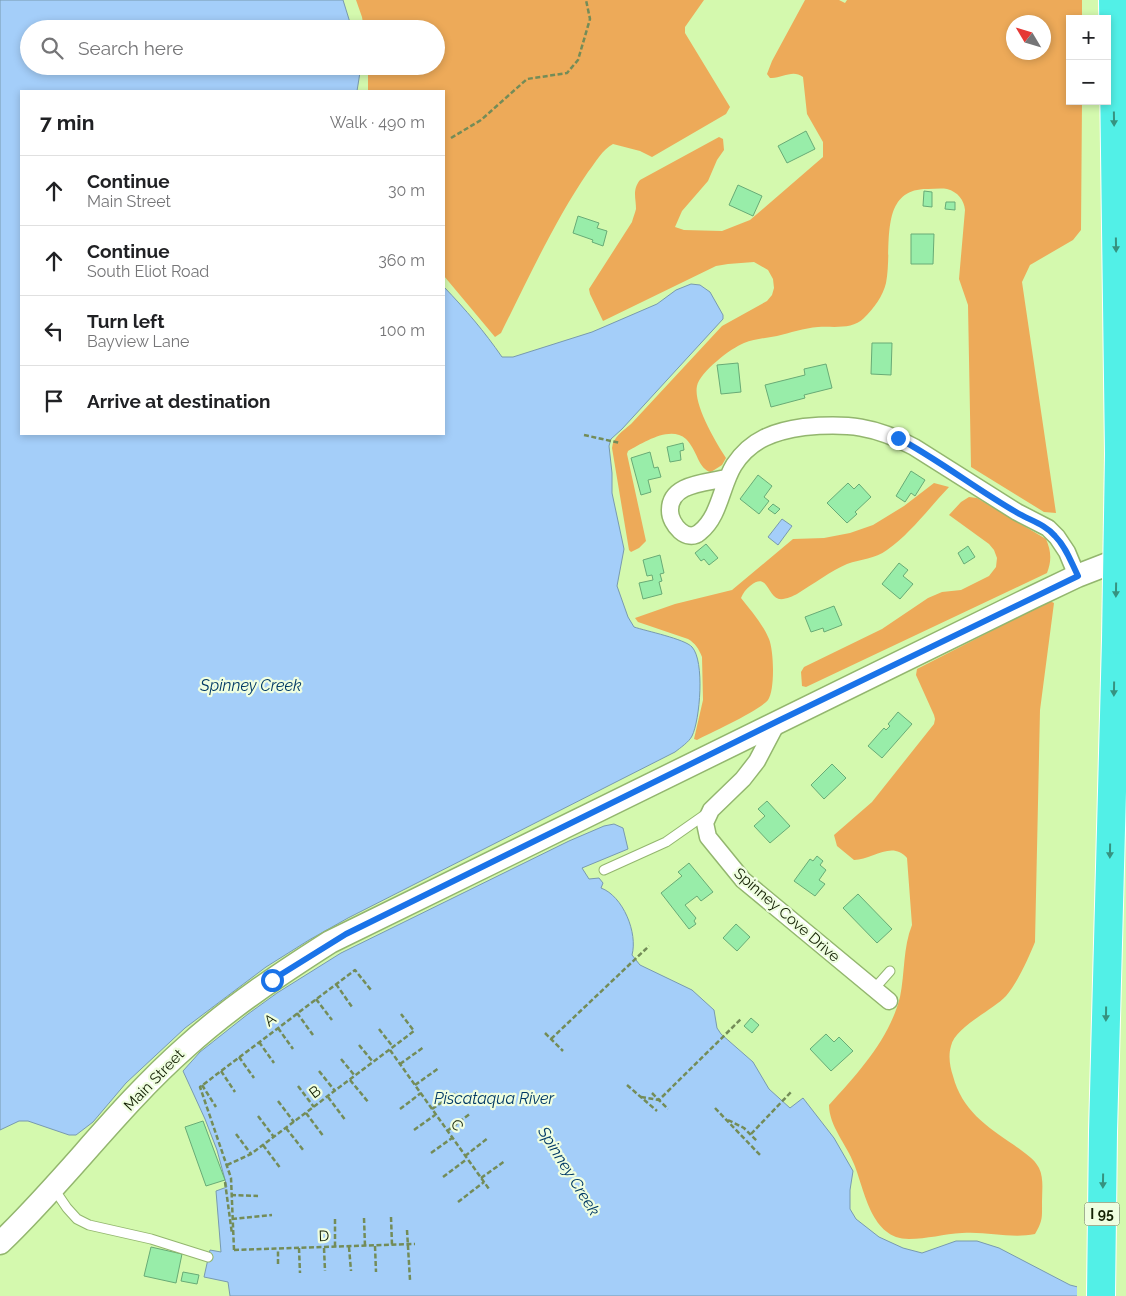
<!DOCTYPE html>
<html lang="en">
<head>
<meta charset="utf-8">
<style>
	body { margin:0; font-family:Raleway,sans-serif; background:#f6f6f6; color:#202124 }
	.controls { position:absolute; right:15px; top:15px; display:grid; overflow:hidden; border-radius:0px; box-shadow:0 2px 8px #0003 }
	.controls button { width:45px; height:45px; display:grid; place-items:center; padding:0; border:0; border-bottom:1px solid #e0e0e0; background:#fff; color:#202124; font:25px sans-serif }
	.compass { position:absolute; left:1006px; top:15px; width:45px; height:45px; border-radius:50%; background:#fff; box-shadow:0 2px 8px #0003; rotate:308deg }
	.stop { position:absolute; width:15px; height:15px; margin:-11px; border:4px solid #1a73e8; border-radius:50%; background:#fff }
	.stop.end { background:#1a73e8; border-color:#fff; box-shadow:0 1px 5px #0008 }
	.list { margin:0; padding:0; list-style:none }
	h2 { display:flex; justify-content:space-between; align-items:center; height:65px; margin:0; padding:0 20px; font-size:21px }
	h2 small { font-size:16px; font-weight:400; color:#757577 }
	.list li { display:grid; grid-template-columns:32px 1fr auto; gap:15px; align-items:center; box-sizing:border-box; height:70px; padding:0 20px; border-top:1px solid #e0e0e0 }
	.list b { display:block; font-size:19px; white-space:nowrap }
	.list p { margin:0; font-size:16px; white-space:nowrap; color:#757577 }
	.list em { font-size:16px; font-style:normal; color:#757577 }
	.icon { flex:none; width:28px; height:28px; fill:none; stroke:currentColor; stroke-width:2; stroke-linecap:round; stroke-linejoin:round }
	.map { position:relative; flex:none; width:1126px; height:1296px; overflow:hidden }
	.search { position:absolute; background:#fff; box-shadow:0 2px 8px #0003; left:20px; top:20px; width:425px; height:55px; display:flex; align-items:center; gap:12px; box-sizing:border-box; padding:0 18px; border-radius:28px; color:#757577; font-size:19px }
	.panel { position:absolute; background:#fff; box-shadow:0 2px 8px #0003; left:20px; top:90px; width:425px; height:345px; border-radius:0px }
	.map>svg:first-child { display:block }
</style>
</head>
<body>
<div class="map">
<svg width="1126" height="1296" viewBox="0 0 1126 1296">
	<rect width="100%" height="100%" fill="#d4f9ae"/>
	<g fill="#edaa59" fill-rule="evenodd">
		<path d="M 356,0 L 704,0 L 685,27 L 685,33 L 730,107 L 726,114 L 652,157 L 640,151 L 613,144 C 602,150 596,162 588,172 C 554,222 528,279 501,333 L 495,337 L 444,276 L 444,91 L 368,91 L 368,66 L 436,66 L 436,29 L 364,29 L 362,17 Z"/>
		<path d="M 805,0 L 839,0 L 845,3 L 847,0 L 1082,0 L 1082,19 L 1070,19 L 1070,101 L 1082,101 L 1081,230 L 1073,240 L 1030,265 L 1022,282 L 1056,513 L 1044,512 L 971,467 L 968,305 L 959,279 L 965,210 C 964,200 958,192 947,189 C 941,188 934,189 928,189 C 877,188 893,249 886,283 C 883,296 874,308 864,318 C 852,330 834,326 818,327 C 804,328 790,333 777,336 C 766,338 754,339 744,343 C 731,348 700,372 697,386 C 693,404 716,443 726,458 L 722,465 L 711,472 C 705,471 701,465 698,459 C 695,452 691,444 686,439 C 670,425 643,443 628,451 L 627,454 L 646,541 L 639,548 L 631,552 L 629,550 L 612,448 C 613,437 623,431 631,424 L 722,326 L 767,301 L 772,295 L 774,288 L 773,279 L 768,270 L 754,262 L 728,264 L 716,266 L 603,321 L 590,294 L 589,289 L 632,222 C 633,218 635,213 636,209 C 636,198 632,190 640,180 L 719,137 L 723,139 L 724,150 L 717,160 L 708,181 L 682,211 L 675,227 L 684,230 L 722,231 L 750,220 L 823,157 L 823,142 L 807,114 L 803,77 C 792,69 782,79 770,78 L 767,74 L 772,61 ZM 1044,22 L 1044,52 L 1014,52 L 1014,22 Z"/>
		<path d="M 934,483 L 949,487 C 929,508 911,533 887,550 C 875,559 861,559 847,564 C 832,570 812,585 797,594 C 793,596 785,600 779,599 C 767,596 768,571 750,586 C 746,589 743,593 741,598 C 751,611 763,624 769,639 C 774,651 775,690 768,700 C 759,711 712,732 697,740 L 694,739 L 703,700 L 702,657 C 699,649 695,643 688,639 L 638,622 L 635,618 L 675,604 L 732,590 L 793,539 L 824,538 L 850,533 L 873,525 L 904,506 Z"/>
		<path d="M 969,497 L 977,498 L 1046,539 C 1051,551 1052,560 1047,573 L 806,687 L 802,686 L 801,672 L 804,667 L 882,629 L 928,598 L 942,592 L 961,590 L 989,576 L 996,567 L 997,558 L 994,550 L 989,544 L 949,515 L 961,502 Z"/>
		<path d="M 1050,601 L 1054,603 L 1040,710 L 1035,942 C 1029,957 1017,984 1006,996 C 993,1010 955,1027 951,1046 C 948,1056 950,1067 953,1076 C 962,1110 986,1126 1014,1145 C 1023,1152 1034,1158 1039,1168 C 1044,1178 1042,1191 1042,1202 C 1042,1217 1043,1221 1035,1234 C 1011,1239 987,1231 962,1233 C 944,1234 927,1239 909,1239 C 871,1239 865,1191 854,1164 C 847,1145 829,1126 829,1105 C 858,1073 889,1040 900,997 C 905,973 903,947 912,925 L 907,858 C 892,840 872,860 854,860 L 837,846 L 834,835 L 872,802 L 934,724 L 935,719 L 934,715 L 916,675 L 917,669 Z"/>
	</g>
	<g fill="#a4cef9" stroke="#789aaf">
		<path d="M 0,0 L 343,0 L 352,29 L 29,29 L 29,66 L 361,66 L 357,91 L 21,91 L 21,434 L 444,434 L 444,287 C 466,310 484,331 502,357 L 513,357 L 592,332 L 657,304 L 676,290 L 691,284 L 700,285 L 710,292 L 723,315 L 723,319 L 622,429 L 611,439 L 609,446 L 612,473 L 612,493 L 624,549 L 617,586 L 628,617 L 634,627 C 646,631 685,639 692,647 C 705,661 700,720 692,736 C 689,742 680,748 675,752 L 348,918 L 309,940 L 266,967 L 185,1028 L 126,1083 L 93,1122 L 76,1135 L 69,1135 L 28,1121 L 19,1121 L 0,1130 Z"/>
		<path d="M 782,519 L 792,526 L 778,545 L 768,537 Z"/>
		<path d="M 614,824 L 623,828 L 628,849 L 582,868 L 589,879 L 599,878 L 603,883 L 601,888 C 623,896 638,933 632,955 L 640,965 L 692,990 L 714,1010 L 717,1028 L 721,1034 L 753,1062 L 769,1089 L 790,1108 L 803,1098 L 834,1138 L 853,1171 L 850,1190 L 850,1209 L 856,1219 L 879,1237 L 903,1248 L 922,1253 L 956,1241 L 977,1241 L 999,1248 L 1070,1285 L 1113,1296 L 230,1296 L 228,1282 L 204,1277 L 210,1250 L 221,1252 L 216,1191 L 227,1187 L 217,1150 L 205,1119 L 183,1071 L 200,1052 L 248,1014 L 277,993 L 341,953 L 569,841 L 604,826 Z"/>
	</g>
	<path fill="#d4f9ae" d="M 1077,1285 L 1113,1294 L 1115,1296 L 1077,1296 Z"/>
	<g fill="#98eda9" stroke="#68ab76">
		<path d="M 806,131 L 815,149 L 787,163 L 778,146 Z"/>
		<path d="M 738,185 L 762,196 L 753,216 L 729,205 Z"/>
		<path d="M 924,191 L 932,192 L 932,207 L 923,206 Z"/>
		<path d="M 946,202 L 955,202 L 955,210 L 945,209 Z"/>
		<path d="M 578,216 L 599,223 L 597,228 L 607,231 L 603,246 L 592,242 L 593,240 L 573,233 Z"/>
		<path d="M 911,234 L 934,234 L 933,264 L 911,264 Z"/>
		<path d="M 872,343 L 892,343 L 891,375 L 871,374 Z"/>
		<path d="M 738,363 L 741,392 L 721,394 L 717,365 Z"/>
		<path d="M 826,364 L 832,388 L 804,395 L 805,398 L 771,407 L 765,385 L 805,375 L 804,369 Z"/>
		<path d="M 683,443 L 684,450 L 680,451 L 681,460 L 670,462 L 667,447 Z"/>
		<path d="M 650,452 L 654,468 L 658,467 L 661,477 L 648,480 L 651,492 L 641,495 L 631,458 Z"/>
		<path d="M 911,471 L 925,480 L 915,496 L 911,493 L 905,502 L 896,496 Z"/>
		<path d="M 758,475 L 772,486 L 764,497 L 769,501 L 759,514 L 740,499 Z"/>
		<path d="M 848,483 L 854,489 L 859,484 L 871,497 L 855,512 L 857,514 L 847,523 L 827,503 Z"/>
		<path d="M 773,504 L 780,509 L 775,514 L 768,509 Z"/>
		<path d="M 706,544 L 718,558 L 709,565 L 704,559 L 701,561 L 695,553 Z"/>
		<path d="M 968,546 L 975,557 L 964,564 L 958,553 Z"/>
		<path d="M 660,555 L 664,573 L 660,574 L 662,581 L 659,582 L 662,594 L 643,599 L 639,583 L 653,580 L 652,575 L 647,576 L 643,560 Z"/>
		<path d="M 899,563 L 908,570 L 903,576 L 913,584 L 900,599 L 882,584 Z"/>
		<path d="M 834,606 L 842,625 L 824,632 L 823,628 L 811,632 L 805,617 Z"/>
		<path d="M 898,712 L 912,724 L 882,758 L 868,746 L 884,728 L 886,730 L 890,726 L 888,724 Z"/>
		<path d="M 832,764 L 846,778 L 824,799 L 811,785 Z"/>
		<path d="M 767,801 L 790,826 L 770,843 L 754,826 L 765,816 L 758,809 Z"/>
		<path d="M 817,856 L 823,861 L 820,865 L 826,870 L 819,880 L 825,884 L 815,896 L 794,881 L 810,859 L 813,861 Z"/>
		<path d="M 689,863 L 713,892 L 701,901 L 697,896 L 685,905 L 696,918 L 694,921 L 696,924 L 689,929 L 661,893 L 682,876 L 678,872 Z"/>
		<path d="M 858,894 L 892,929 L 877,943 L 843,908 Z"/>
		<path d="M 736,924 L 750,937 L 737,951 L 723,938 Z"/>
		<path d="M 751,1018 L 759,1025 L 752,1033 L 744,1026 Z"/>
		<path d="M 826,1034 L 834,1042 L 839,1037 L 853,1051 L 831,1071 L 810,1049 Z"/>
		<path d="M 203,1121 L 225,1180 L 206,1186 L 185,1127 Z"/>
		<path d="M 151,1247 L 182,1254 L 176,1283 L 144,1276 Z"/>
		<path d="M 183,1272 L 199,1275 L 197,1284 L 181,1281 Z"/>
	</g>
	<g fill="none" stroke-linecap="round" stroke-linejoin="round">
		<defs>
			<g id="lane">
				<path d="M 604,870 L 666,842 L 706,814"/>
				<path d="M 874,989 L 890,971"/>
				<path d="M 54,1189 L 67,1208 L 77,1219 L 89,1225 L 151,1239 L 208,1257"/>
			</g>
			<g id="street">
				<path d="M 726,478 C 707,483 669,483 670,511 C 670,524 687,544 700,532 C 720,516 721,486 734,465 C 751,439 775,431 804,427 C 848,423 875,426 914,447 L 1017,512 L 1048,528 L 1057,537 L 1067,552 L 1077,576"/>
				<path d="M 778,721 L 757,761 L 743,779 L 711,810 L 705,823 L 708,837 L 743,880 L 889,1001"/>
			</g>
			<path id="secondary" d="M 0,1243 C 65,1181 118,1107 186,1047 C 230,1007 280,974 330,942 L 1033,597 L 1077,576 L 1126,557"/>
			<g id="highway">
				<path d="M 1113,0 L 1119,454"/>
				<path d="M 1101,1296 L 1103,1132 L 1116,640"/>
			</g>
		</defs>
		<use href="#lane" stroke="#93b66e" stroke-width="11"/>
		<use href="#street" stroke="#93b66e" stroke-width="19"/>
		<use href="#secondary" stroke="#93b66e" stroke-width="25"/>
		<use href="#highway" stroke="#fff" stroke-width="30"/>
		<g stroke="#738c58" stroke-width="2.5" stroke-dasharray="5 2.5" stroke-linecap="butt">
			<path d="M 451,138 L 481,120 L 527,79 L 567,73 L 578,60 L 590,19 L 586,0"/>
			<path d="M 584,435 L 620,443"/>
			<path d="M 336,984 L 352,1007"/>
			<path d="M 316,999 L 332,1020"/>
			<path d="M 297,1013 L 313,1035"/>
			<path d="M 278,1028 L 293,1049"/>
			<path d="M 379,1029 L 393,1047"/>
			<path d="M 545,1033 L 563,1051"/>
			<path d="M 551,1039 L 649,946"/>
			<path d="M 259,1042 L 274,1063"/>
			<path d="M 359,1045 L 373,1062"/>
			<path d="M 390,1050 L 489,1189"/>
			<path d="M 239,1057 L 254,1078"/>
			<path d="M 341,1059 L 355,1076"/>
			<path d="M 400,1064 L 424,1047"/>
			<path d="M 221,1071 L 235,1092"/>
			<path d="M 319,1071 L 335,1091"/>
			<path d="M 350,1080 L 369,1103"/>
			<path d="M 202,1085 L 216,1107"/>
			<path d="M 415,1085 L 439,1068"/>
			<path d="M 627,1085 L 657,1111"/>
			<path d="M 298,1086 L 314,1107"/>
			<path d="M 652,1093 L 668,1109"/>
			<path d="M 328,1097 L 346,1121"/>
			<path d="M 641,1097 L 659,1100 L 741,1019"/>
			<path d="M 278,1101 L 294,1122"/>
			<path d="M 715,1108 L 760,1155"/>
			<path d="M 400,1109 L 421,1093"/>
			<path d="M 432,1109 L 457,1092"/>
			<path d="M 306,1113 L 324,1137"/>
			<path d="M 258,1116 L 274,1137"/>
			<path d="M 728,1120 L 744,1128 L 757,1141"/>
			<path d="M 286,1128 L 304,1151"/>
			<path d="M 414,1130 L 435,1115"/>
			<path d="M 447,1131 L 471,1113"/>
			<path d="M 236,1134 L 251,1154"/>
			<path d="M 751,1134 L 792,1091"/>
			<path d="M 263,1145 L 281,1169"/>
			<path d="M 431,1153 L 452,1138"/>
			<path d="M 465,1156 L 488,1138"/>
			<path d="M 227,1165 L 251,1154 L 414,1031 L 401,1014"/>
			<path d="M 443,1177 L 467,1159"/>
			<path d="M 481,1178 L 505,1161"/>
			<path d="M 225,1182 L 232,1234"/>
			<path d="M 231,1195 L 258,1196"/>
			<path d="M 458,1202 L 484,1182"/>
			<path d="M 391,1217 L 392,1245"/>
			<path d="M 364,1218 L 365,1246"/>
			<path d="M 232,1219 L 272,1215"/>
			<path d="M 335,1219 L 335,1247"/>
			<path d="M 407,1230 L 410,1280"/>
			<path d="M 375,1246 L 376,1272"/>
			<path d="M 349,1247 L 351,1271"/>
			<path d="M 299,1248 L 300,1273"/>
			<path d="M 324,1248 L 325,1271"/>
			<path d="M 234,1250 L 231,1178 L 200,1087 L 355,970 L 371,990"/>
			<path d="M 234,1250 L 415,1244"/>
			<path d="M 278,1264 L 278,1249"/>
		</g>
		<use href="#lane" stroke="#fff" stroke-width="9"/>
		<use href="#street" stroke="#fff" stroke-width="16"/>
		<use href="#secondary" stroke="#fff" stroke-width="22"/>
		<use href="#highway" stroke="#52f0e7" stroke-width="28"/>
		<defs>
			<path id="highway-bridge" d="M 1116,640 L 1119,454"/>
		</defs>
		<use href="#highway-bridge" stroke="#fff" stroke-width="30" stroke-linecap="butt"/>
		<use href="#highway-bridge" stroke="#52f0e7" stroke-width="28"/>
	</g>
	<defs><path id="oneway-solid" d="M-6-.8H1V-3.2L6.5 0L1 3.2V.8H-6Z" transform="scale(1.25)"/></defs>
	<g fill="#369280">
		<use href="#oneway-solid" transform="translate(1114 119) rotate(89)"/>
		<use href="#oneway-solid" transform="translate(1116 245) rotate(89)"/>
		<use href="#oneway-solid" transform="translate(1116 590) rotate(91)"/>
		<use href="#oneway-solid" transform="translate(1114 689) rotate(91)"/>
		<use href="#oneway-solid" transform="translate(1110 851) rotate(91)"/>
		<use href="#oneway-solid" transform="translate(1106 1014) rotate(91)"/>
		<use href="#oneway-solid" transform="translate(1103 1181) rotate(91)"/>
	</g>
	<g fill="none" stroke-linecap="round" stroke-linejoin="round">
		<path stroke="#1a73e8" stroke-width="6" d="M 272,980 L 346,934 L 778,721 L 1078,576 C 1071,562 1066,547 1055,536 C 1045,524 1029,520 1016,512 C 976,489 939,460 898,438"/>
	</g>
	<g text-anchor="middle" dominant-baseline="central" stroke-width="4.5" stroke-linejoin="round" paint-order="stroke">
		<rect fill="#effee0" stroke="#556345" stroke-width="1" x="1084.5" y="1202.5" width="35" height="23" rx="4"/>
		<g font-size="14" font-weight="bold" fill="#132003">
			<text x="1102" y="1214">I 95</text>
		</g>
		<g font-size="15" fill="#132003" stroke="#effee0">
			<text transform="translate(787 915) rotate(41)">Spinney Cove Drive</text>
			<text transform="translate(270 1020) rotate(-37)">A</text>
			<text transform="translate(154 1080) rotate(-46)">Main Street</text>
			<text transform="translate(315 1092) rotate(-37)">B</text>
			<text transform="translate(457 1125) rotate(55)">C</text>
			<text transform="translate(324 1236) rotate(-2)">D</text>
		</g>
		<g font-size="16" font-style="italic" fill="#013965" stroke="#effee0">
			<text x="251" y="685">Spinney Creek</text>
			<text x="494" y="1098">Piscataqua River</text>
			<text transform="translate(569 1171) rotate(58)">Spinney Creek</text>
		</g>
	</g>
</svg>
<div class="controls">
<button>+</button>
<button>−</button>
</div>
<svg class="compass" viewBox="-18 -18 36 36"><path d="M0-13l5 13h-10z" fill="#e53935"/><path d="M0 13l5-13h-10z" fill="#757577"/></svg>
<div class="stop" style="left:272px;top:980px"></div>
<div class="stop end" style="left:898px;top:438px"></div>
<div class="search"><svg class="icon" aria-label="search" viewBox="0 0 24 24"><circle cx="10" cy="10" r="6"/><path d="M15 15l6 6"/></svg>Search here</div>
<section class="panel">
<h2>7 min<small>Walk · 490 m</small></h2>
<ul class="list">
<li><svg class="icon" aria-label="ahead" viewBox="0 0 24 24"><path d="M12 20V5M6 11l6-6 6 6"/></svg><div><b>Continue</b><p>Main Street</p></div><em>30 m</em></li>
<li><svg class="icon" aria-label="ahead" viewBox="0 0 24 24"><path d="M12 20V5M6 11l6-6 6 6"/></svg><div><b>Continue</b><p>South Eliot Road</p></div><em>360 m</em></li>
<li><svg class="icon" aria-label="left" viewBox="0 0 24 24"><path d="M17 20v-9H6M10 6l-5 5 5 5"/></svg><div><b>Turn left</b><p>Bayview Lane</p></div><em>100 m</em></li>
<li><svg class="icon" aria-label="arrive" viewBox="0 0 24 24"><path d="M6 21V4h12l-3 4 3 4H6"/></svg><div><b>Arrive at destination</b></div></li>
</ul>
</section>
</div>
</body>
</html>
